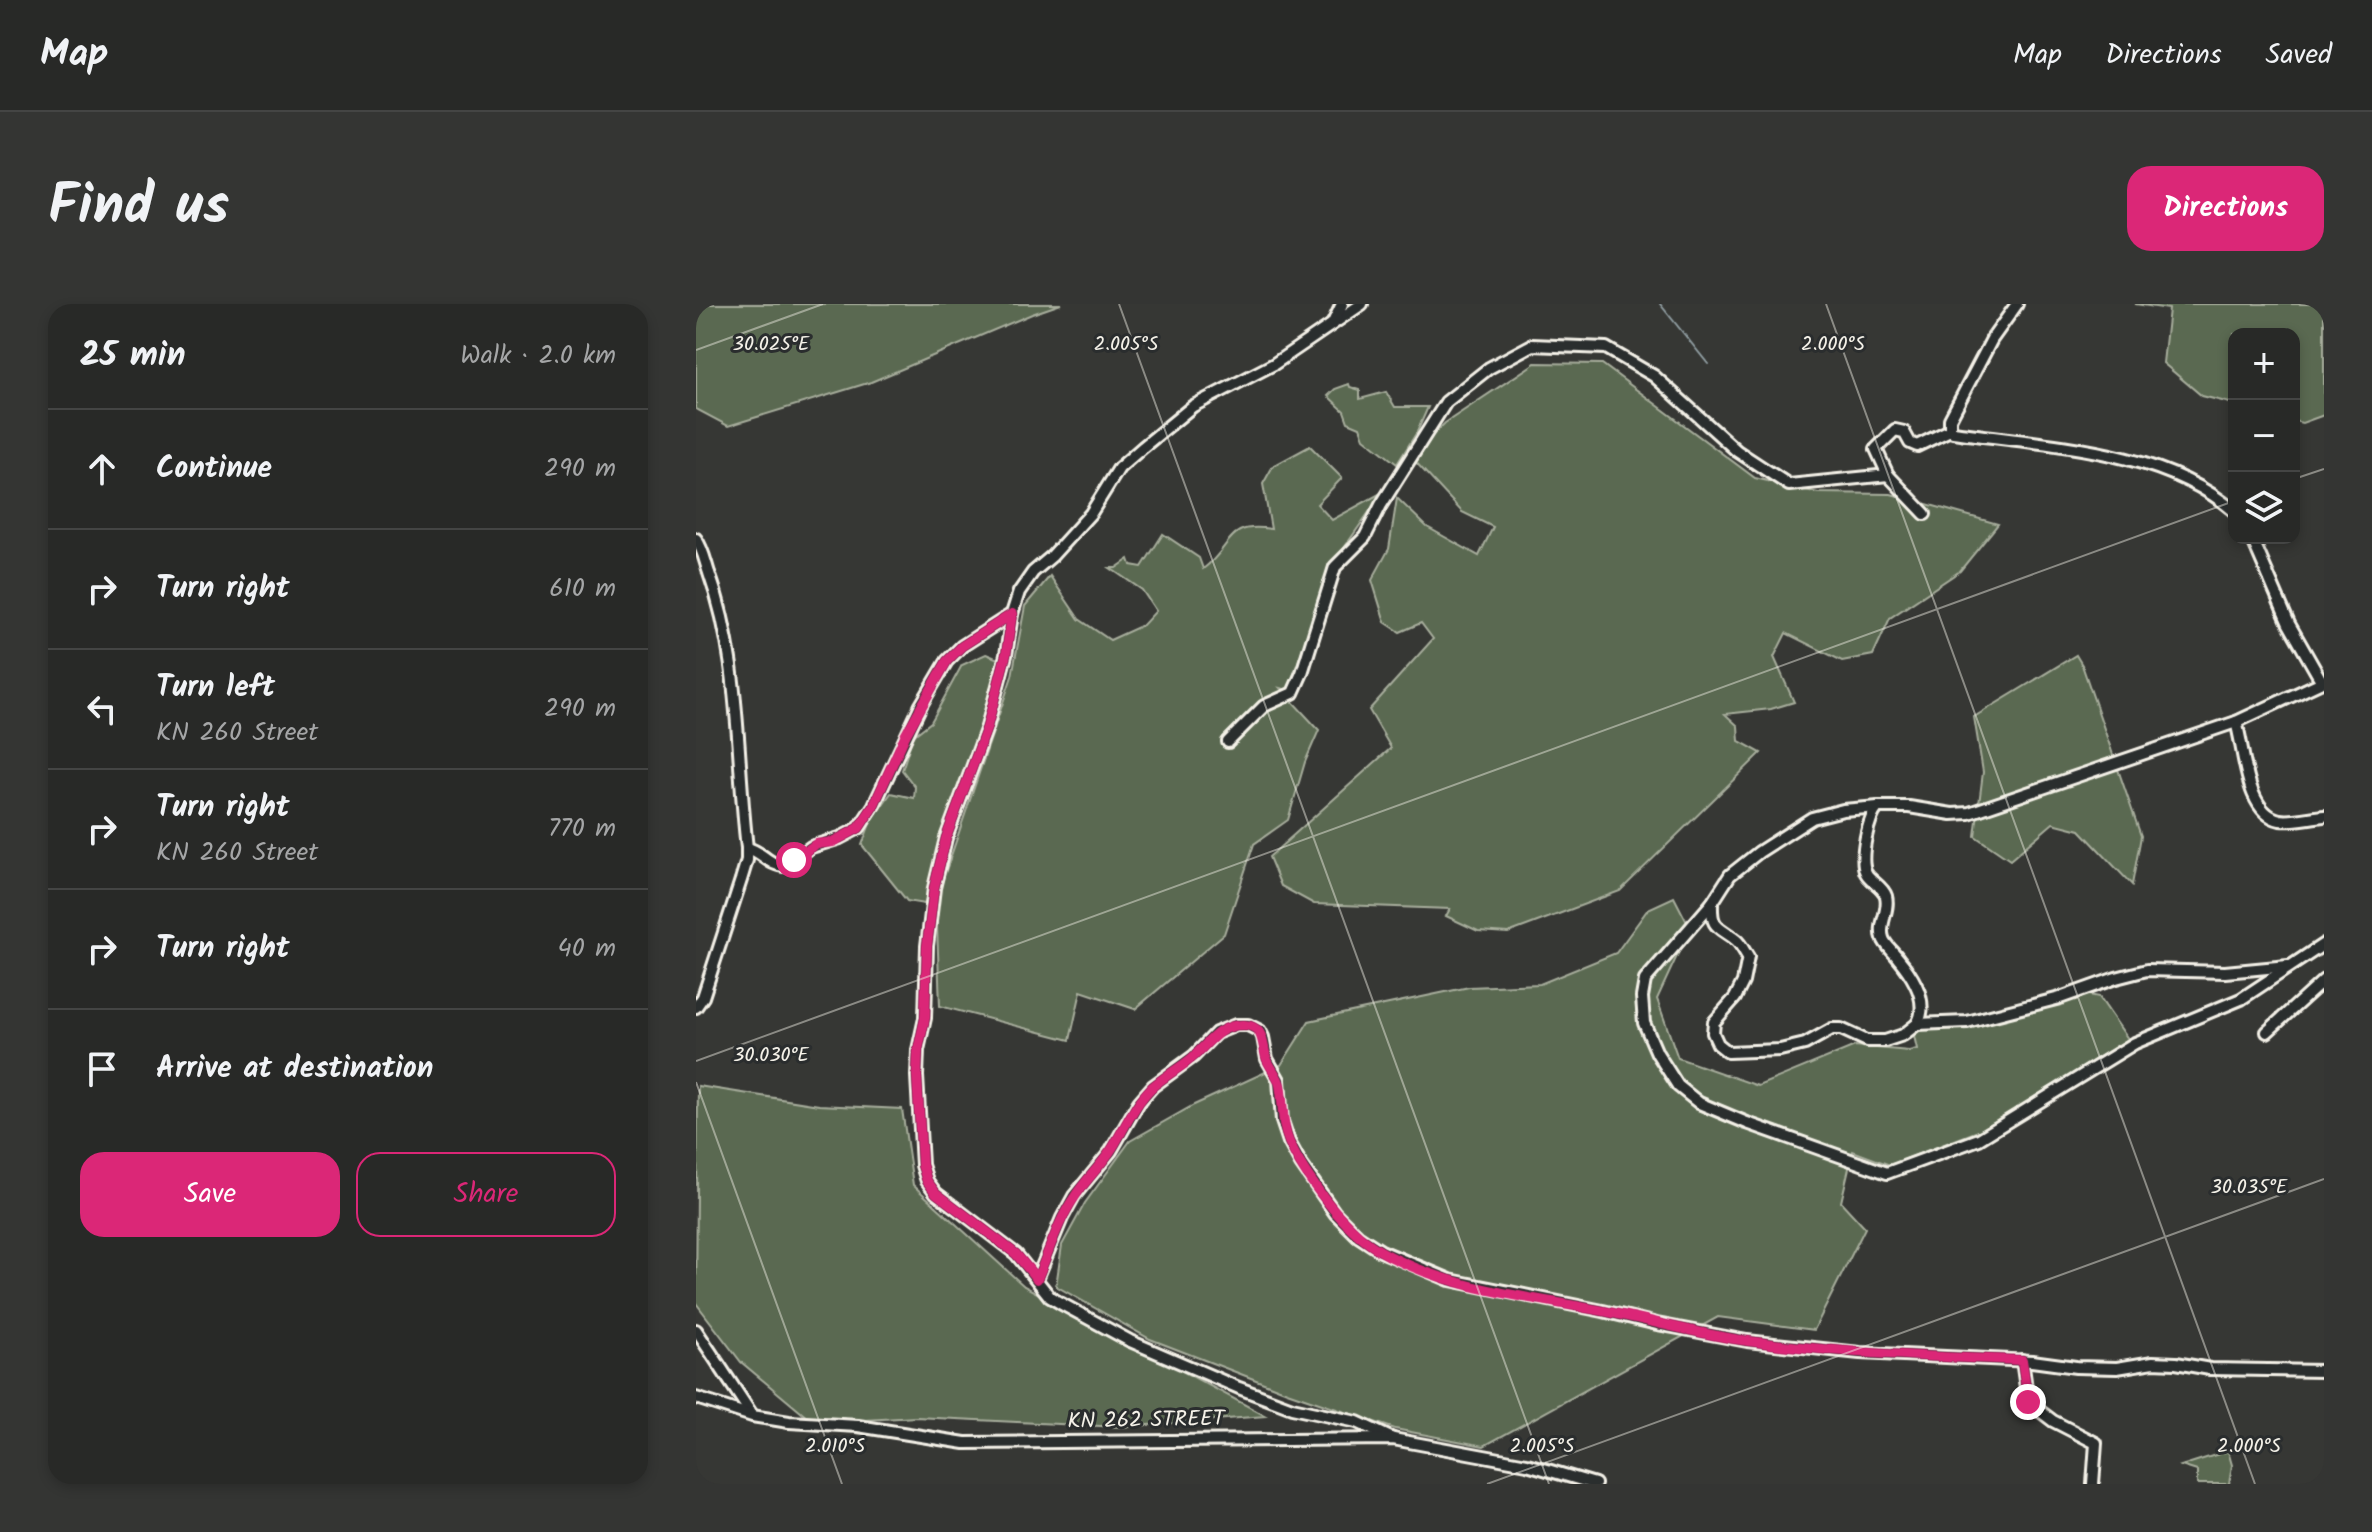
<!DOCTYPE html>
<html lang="en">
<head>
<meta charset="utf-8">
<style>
	body { margin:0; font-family:Kalam,sans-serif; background:#343533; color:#f1f3f6 }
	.controls { position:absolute; right:24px; top:24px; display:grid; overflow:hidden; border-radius:16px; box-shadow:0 4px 12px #0003 }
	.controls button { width:72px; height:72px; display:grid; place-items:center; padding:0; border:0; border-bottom:2px solid #444544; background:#282927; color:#f1f3f6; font:40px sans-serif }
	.stop { position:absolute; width:24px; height:24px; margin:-18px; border:6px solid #db2777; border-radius:50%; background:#fff }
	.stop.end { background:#db2777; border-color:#fff; box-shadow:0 2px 8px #0008 }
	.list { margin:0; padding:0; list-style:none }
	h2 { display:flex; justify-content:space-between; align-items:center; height:104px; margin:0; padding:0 32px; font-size:34px }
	h2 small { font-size:26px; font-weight:400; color:#a5a6a7 }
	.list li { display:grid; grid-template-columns:52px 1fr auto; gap:24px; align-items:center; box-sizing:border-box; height:120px; padding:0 32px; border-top:2px solid #444544 }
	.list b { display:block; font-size:30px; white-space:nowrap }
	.list p { margin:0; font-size:26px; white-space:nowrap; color:#a5a6a7 }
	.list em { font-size:26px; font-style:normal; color:#a5a6a7 }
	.actions { display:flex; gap:16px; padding:24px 32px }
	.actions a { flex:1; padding:18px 0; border:2px solid #db2777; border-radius:24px; text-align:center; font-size:28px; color:#db2777 }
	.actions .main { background:#db2777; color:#fff }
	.icon { flex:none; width:44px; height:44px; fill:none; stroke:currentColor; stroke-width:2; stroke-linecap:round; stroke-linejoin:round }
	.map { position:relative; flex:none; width:1628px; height:1180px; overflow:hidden; border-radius:24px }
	header { display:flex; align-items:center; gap:48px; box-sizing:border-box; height:112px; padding:0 40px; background:#282927; border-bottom:2px solid #444544 }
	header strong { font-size:38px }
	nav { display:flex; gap:44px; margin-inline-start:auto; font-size:28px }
	.intro { display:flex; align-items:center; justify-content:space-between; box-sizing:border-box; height:192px; padding:0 48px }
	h1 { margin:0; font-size:56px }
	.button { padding:20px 36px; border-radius:24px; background:#db2777; color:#fff; font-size:28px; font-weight:700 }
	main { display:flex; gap:48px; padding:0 48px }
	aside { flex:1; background:#282927; border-radius:24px; box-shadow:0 4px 12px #0003 }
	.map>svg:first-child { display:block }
</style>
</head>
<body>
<header>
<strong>Map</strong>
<nav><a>Map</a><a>Directions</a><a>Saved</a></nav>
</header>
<div class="intro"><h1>Find us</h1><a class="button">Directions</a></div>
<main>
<aside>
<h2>25 min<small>Walk · 2.0 km</small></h2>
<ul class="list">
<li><svg class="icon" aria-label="ahead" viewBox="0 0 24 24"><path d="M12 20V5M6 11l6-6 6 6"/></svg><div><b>Continue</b></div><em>290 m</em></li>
<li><svg class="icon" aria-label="right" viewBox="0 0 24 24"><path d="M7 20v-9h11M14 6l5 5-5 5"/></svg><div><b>Turn right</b></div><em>610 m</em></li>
<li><svg class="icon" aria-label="left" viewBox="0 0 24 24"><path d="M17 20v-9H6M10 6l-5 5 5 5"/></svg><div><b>Turn left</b><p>KN 260 Street</p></div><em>290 m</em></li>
<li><svg class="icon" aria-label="right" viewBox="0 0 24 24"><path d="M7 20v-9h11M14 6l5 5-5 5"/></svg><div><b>Turn right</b><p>KN 260 Street</p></div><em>770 m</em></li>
<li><svg class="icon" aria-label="right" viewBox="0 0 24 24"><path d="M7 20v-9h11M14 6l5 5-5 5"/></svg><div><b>Turn right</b></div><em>40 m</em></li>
<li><svg class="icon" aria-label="arrive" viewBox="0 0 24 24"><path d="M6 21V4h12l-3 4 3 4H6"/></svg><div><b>Arrive at destination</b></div></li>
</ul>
<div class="actions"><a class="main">Save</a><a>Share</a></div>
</aside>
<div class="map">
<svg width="1628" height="1180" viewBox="0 0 1628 1180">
	<rect width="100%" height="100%" fill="#363734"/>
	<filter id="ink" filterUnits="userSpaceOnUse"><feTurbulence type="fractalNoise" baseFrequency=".0125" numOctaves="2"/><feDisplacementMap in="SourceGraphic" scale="16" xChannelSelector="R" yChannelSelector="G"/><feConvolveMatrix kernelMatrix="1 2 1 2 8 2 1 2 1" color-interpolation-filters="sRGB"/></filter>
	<g filter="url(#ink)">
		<g fill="#5a6951" stroke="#a7ad9c" stroke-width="2">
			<path d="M 0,0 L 365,0 L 336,10 L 175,78 L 32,122 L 0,105 Z"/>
			<path d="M 1439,0 L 1628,0 L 1628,111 L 1606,119 L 1598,117 L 1598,30 L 1538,30 L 1538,100 L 1506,92 L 1467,59 L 1473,5 Z"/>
			<path d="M 839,59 L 906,60 L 1059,174 L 1122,189 L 1195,190 L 1302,220 L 1264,267 L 1194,314 L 1177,351 L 1146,357 L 1090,329 L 1078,353 L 1098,398 L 1075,405 L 1029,410 L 1042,422 L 1043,437 L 1065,449 L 924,587 L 812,629 L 782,627 L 750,612 L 754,605 L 618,600 L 585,582 L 573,553 L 695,444 L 673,406 L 737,335 L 725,319 L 704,328 L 689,318 L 676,276 L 693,245 L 701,194 L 731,223 L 783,252 L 797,223 L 766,208 L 715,153 L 749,119 Z"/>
			<path d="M 653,80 L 654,83 L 664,86 L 664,95 L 690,88 L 699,103 L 732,103 L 721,128 L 701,160 L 668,134 L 664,123 L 652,118 L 648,107 L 632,92 L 639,85 Z"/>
			<path d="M 614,142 L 646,174 L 621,200 L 636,216 L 687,188 L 637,260 L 592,386 L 584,384 L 623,426 L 609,458 L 592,516 L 558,540 L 528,630 L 439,705 L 385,687 L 374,736 L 244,702 L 240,596 L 316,372 L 329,302 L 354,272 L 383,315 L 414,336 L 447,321 L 460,307 L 446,286 L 414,264 L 420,264 L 433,255 L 435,261 L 446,263 L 467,230 L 503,254 L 507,265 C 538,242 528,218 575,225 L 567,180 L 577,162 Z"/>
			<path d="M 290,350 L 305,356 L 229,600 L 211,597 L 166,541 L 175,517 L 195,489 L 218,494 L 219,483 L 206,466 L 217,432 L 235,418 L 266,361 Z"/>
			<path d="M 1380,351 L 1386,361 L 1445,532 L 1436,581 L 1384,526 L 1357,519 L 1314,556 L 1279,532 L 1287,468 L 1278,413 Z"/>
			<path d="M 978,593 L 994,624 L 961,695 L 982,754 L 1062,782 L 1159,742 L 1213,747 L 1221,745 L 1216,723 L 1256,724 L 1388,690 L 1403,693 L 1432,735 L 1290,824 L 1194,861 L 1157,847 L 1145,898 L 1169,924 L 1118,1026 L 1022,1013 L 788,1142 L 699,1125 L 591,1088 L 454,1035 L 360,982 L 366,941 L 389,899 L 434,837 L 498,801 L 585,761 L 613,717 L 773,683 L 844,680 L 920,649 L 952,605 Z"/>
			<path d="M 2,782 L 123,801 L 206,805 L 217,881 L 328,982 L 570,1112 L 425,1123 L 220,1113 L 118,1119 L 45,1058 L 0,999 Z"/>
			<path d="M 1532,1147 L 1536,1161 L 1533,1180 L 1501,1180 L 1501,1167 L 1485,1162 Z"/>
		</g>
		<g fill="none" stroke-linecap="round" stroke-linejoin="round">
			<path stroke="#909ea2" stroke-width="2" d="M 964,0 L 1012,60"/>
			<defs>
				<g id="minor">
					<path d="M 666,0 L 578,60 L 497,102 L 447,143 L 423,164 L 395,209 L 356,252 L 337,268 L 323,288 L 316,310 L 310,351 L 291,423 L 250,534 L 238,584 L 231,642 L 229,714 L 222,746 L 221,772 L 226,861 L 231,877 L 240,889 L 320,950 L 354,993 L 364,999 L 434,1037 L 543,1084 L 596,1104 L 661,1118 L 697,1135"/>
					<path d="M 1321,0 L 1296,35 L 1254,115 L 1254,126 L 1257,128 C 1348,141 1466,144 1538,207"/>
					<path d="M 637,19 L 646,0"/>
					<path d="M 1192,171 L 1180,145 L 1199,126 L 1208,128 L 1214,139 L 1221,142 L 1254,126"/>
					<path d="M 1556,234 L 1593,320 L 1626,378"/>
					<path d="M 0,235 C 7,245 9,257 13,269 C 45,358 40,452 51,544 L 51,556 L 45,576 L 7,693 L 0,703"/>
					<path d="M 1628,377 L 1540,418 L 1273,509 L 1256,510 L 1213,503 L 1182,503 L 1147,506 L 1116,514 L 1063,548 L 1034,571 L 1016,599 L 949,676 L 946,693 L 948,719 L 961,749 L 982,782 L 1003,799 L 1051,819 L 1191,869 L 1283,835 L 1439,739 L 1545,695 L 1628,640"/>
					<path d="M 1540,418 C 1549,446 1549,509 1584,516 C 1597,518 1615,513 1628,512"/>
					<path d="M 532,438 L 568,402 L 597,389 L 606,369 L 639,263 L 669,233 L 685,201 L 750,98 L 793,64 L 836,41 L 910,44 L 958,72 L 1041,147 L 1093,181 L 1192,171 L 1229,210"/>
					<path d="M 1182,503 C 1172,514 1163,554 1170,569 C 1174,577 1187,582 1190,592 C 1194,607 1182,620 1187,634 C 1189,641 1198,648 1202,654 C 1217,672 1234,698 1221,720"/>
					<path d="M 51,544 C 66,547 73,562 89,562 L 115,543 L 144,534 L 163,524 L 178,501 L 225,401 L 251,357 L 266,342 L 316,310"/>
					<path d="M 1016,599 C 1015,625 1022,622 1040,636 C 1045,640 1048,647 1052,653 L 1047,678 L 1039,694 L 1018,718 L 1017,729 L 1022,740 L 1032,748 L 1084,746 L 1109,740 L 1136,725 L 1145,725 L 1171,737 L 1189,737 L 1207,731 L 1221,720 L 1271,718 L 1364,694 L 1420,674 L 1451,666 L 1529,668 L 1592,662"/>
					<path d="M 1571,728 L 1628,676"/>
					<path d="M 341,975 L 366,914 L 378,892 L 415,847 L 443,798 L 457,782 L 498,752 L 520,729 L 540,721 L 552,721 L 564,727 L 567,733 L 571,755 L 583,776 L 586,817 L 593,838 L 605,860 L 639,909 L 662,932 L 685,947 L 754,976 L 907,1007 L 961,1020 L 1051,1037 L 1164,1049 L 1336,1057 L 1380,1063 L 1421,1064 L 1457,1058 L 1480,1059 L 1514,1065 L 1628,1067"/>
					<path d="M 0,1026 L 56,1111"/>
					<path d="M 1326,1056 L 1332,1098 L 1357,1117 L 1400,1139 L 1397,1180"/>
					<path d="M 0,1094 L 56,1112 L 93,1118 L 162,1122 L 269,1139 L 697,1135 L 831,1160 L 899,1180"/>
				</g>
			</defs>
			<use href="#minor" stroke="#f4f1e8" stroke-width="16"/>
			<use href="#minor" stroke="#2a2d2e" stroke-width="10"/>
		</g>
	</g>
	<g fill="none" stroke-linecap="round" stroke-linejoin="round" filter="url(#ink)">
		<path stroke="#db2777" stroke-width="10" d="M 98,556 L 120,540 L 137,538 L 163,524 L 178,501 L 209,432 L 251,357 L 266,342 L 316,310 L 310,351 L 291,423 L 250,534 L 238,584 L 231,642 L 229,714 L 222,746 L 221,772 L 226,861 L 231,877 L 240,889 L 320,950 L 341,975 C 353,948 361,919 378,894 C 389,876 406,861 417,843 C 429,823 438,801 455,784 C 467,773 483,765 496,754 C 512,740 523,720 548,721 C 568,722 566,738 570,753 C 573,763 582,771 584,781 C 588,801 585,819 593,838 C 608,873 649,925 681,945 C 744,983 825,992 896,1005 C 948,1014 999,1030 1052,1037 C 1143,1049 1235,1053 1326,1056 L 1332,1098"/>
	</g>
	<path fill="none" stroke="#f4f1e8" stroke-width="2" stroke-opacity="0.45" d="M 423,0 L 853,1180M 1130,0 L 1559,1180M 0,46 L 127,0M 1598,175 L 1628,165M 0,757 L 1538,197M 0,778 L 146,1180M 791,1180 L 1628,875"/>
	<g text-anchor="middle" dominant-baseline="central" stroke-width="6" stroke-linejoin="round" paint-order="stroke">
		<g font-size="22" fill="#f4f1e8" stroke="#2a2d2e">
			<text transform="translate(450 1117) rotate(-1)">KN 262 STREET</text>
		</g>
	</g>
	<g font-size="20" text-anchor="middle" fill="#f4f1e8" stroke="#2a2d2e" stroke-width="6" stroke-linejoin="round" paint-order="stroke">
		<text x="430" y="46">2.005°S</text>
		<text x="1137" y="46">2.000°S</text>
		<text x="75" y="46">30.025°E</text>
		<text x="75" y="757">30.030°E</text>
		<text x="1553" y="889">30.035°E</text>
		<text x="139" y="1148">2.010°S</text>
		<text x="846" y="1148">2.005°S</text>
		<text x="1553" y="1148">2.000°S</text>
	</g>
</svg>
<div class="controls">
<button>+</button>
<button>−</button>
<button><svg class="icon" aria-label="layers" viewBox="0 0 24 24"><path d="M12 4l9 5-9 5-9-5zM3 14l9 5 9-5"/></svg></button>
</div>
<div class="stop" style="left:98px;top:556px"></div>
<div class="stop end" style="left:1332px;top:1098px"></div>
</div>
</main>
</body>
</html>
